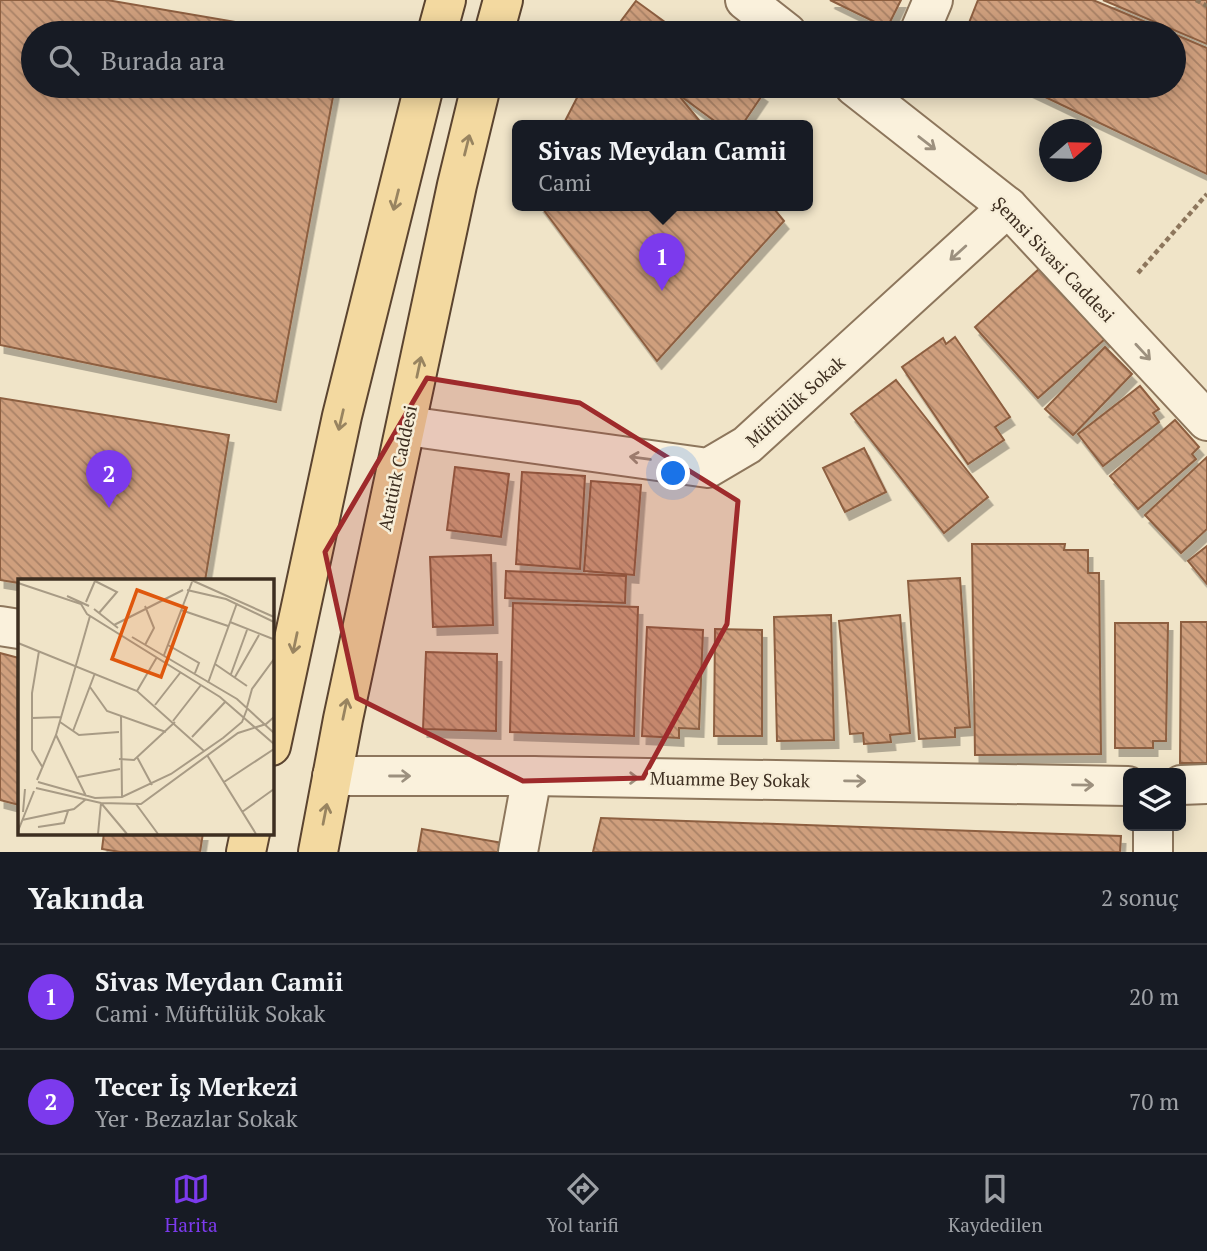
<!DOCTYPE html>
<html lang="tr">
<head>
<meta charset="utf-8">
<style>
	body { margin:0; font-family:"PT Serif",serif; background:#242831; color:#f1f3f6 }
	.controls { position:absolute; right:21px; bottom:21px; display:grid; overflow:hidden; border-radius:10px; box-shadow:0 4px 18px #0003 }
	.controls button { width:63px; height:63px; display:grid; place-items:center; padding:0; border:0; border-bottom:2px solid #363941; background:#171b24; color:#f1f3f6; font:35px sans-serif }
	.compass { position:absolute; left:1039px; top:119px; width:63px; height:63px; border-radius:50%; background:#171b24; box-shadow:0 4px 18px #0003; rotate:70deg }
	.you { position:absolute; left:674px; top:474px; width:24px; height:24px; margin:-18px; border:5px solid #fff; border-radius:50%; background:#1a73e8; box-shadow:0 0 0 10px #1a73e833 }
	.badge { display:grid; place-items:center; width:46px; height:46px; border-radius:50%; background:#7c3aed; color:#fff; font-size:23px; font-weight:700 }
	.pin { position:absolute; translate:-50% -58px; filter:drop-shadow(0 2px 4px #0008) }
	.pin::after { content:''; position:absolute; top:37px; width:24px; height:21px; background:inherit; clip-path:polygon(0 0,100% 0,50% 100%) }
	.popup { position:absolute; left:512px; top:120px; width:301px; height:91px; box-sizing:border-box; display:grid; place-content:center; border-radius:10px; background:#171b24; filter:drop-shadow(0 2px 5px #0005); font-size:23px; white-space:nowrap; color:#9ea1a6 }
	.popup b { font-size:26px; color:#f1f3f6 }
	.popup::after { content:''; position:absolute; left:50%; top:100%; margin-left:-14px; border:14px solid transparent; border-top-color:#171b24 }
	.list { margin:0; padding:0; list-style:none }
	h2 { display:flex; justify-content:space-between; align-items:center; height:91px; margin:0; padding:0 28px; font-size:30px }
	h2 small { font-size:23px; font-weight:400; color:#9ea1a6 }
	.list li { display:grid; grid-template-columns:46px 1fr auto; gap:21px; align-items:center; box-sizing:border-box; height:105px; padding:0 28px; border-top:2px solid #363941 }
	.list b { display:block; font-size:26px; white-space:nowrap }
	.list p { margin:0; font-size:23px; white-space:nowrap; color:#9ea1a6 }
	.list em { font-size:23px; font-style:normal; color:#9ea1a6 }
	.icon { flex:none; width:38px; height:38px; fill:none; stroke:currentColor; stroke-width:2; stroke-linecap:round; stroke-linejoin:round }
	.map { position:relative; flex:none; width:1207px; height:852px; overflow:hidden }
	.search { position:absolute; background:#171b24; box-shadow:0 4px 18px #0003; left:21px; right:21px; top:21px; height:77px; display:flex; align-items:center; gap:18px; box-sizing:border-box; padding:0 24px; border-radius:38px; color:#9ea1a6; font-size:26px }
	.sheet { height:301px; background:#171b24 }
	nav { display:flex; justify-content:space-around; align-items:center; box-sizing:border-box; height:98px; border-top:2px solid #363941; background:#171b24; font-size:19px; color:#9ea1a6 }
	nav a { display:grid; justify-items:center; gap:4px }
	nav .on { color:#7c3aed }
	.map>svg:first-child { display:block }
</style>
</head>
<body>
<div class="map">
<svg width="1207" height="852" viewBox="0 0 1207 852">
	<defs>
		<pattern id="building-back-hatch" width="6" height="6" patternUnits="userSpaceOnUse" patternTransform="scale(1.75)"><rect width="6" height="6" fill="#cf9f7d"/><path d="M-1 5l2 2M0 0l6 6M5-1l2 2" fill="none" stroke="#a98266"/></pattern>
		<filter id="shadow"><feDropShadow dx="4.5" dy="8" stdDeviation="0" flood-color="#0004"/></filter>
	</defs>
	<rect width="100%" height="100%" fill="#f0e4c8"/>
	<g fill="url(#building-back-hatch)" stroke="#8d5f41" stroke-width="2" filter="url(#shadow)">
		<path d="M 0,0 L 107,0 L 299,33 L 33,33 L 33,86 L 335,86 L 276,402 L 0,345 Z"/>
		<path d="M 830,0 L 901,0 L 887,28 Z"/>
		<path d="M 978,0 L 1093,0 L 1172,33 L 965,33 Z"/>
		<path d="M 1103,0 L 1207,0 L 1207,44 Z"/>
		<path d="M 636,1 L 680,33 L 612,33 Z"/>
		<path d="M 1174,34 L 1207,48 L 1207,174 L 1022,86 L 1174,86 Z"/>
		<path d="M 583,86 L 662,86 L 676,92 L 703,125 L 563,125 Z"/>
		<path d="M 667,86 L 752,86 L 763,94 L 742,125 L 720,125 Z"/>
		<path d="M 540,205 L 771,205 L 784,221 L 657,361 Z"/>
		<path d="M 1040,268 L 1105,339 L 1038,398 L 975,327 Z"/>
		<path d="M 955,337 L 1010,417 L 995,427 L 1004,440 L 968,464 L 902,367 L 943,338 L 946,344 Z"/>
		<path d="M 1105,347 L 1132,374 L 1073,435 L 1045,409 Z"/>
		<path d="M 896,380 L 988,497 L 944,533 L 851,414 Z"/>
		<path d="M 1140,386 L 1159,409 L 1153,413 L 1159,422 L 1103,466 L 1078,434 Z"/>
		<path d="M 0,398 L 229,435 L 205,581 L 19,581 L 19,583 L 0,580 Z"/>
		<path d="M 1175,420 L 1199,447 L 1192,454 L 1196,459 L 1138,509 L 1110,476 Z"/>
		<path d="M 864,448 L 886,492 L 845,512 L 823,468 Z"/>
		<path d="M 1207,457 L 1207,529 L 1181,553 L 1145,515 Z"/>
		<path d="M 455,467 L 509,474 L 501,537 L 447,530 Z"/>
		<path d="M 522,472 L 585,476 L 580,569 L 516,564 Z"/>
		<path d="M 591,481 L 641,485 L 634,575 L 584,571 Z"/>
		<path d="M 972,544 L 1065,544 L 1064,550 L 1088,550 L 1088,573 L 1099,573 L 1101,754 L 975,755 Z"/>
		<path d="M 1207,546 L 1207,584 L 1188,561 Z"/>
		<path d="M 491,555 L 493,625 L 433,627 L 430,557 Z"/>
		<path d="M 506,571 L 626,576 L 625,603 L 505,598 Z"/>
		<path d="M 960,578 L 970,727 L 955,728 L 955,737 L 919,739 L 908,581 Z"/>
		<path d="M 513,603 L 638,607 L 634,736 L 510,732 Z"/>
		<path d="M 831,615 L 834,740 L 777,741 L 774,617 Z"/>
		<path d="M 900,615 L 910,733 L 890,735 L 891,742 L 864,744 L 863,733 L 850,734 L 839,621 Z"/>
		<path d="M 1181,622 L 1207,622 L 1207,763 L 1180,763 Z"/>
		<path d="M 1115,623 L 1168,623 L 1166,741 L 1153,741 L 1153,748 L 1115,748 Z"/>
		<path d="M 647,627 L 703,630 L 699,729 L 679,728 L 679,738 L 642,736 Z"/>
		<path d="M 715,629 L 762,630 L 762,736 L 714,736 Z"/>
		<path d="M 426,652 L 497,654 L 496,731 L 423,729 Z"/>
		<path d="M 0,653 L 19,658 L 19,805 L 0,800 Z"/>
		<path d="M 601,818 L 1121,836 L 1120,852 L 593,852 Z"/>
		<path d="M 422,829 L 514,845 L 512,852 L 418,852 Z"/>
		<path d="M 104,833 L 203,833 L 200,852 L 120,852 L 102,849 Z"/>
	</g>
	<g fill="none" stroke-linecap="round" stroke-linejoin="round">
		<defs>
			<g id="street">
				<path d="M 745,0 L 787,33"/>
				<path d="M 919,33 L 933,0"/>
				<path d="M 854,86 L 1008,207 L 1207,421"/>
				<path d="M 407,426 L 708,468 L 747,445 L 1008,207"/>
				<path d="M 0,626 L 19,629"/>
				<path d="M 332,776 L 532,776 L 1128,786"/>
				<path d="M 1181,785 L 1207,784"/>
				<path d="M 1153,826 L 1153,852"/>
				<path d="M 518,852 L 532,776"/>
			</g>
			<g id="primary">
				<path d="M 437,33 L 446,0"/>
				<path d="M 494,33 L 503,0"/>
				<path d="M 271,746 L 342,416 L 424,86"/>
				<path d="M 246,852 L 250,833"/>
				<path d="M 318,852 L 343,719 L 457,185 L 481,86"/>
			</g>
		</defs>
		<use href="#street" stroke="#8d765c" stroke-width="42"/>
		<use href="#primary" stroke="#5b4430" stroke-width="42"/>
		<g stroke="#8d765c" stroke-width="4.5" stroke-dasharray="5 3.5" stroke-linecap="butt">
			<path d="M 1196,0 L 1207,6"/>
			<path d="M 1138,273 L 1207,194"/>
		</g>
		<use href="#street" stroke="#faf1dc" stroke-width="38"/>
		<use href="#primary" stroke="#f3d9a0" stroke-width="38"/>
	</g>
	<defs><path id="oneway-shaft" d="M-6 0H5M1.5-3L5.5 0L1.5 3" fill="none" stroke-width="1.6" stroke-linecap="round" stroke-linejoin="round" transform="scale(1.75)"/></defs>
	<g stroke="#9c907e">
		<use href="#oneway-shaft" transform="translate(927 143) rotate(38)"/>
		<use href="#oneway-shaft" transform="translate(958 253) rotate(138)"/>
		<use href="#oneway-shaft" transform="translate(1143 352) rotate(47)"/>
		<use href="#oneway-shaft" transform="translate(640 458) rotate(-172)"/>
		<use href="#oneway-shaft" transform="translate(400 776)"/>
		<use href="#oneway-shaft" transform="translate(628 778) rotate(1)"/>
		<use href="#oneway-shaft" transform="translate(855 781) rotate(1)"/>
		<use href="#oneway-shaft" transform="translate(1083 785) rotate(1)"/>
	</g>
	<g stroke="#988460">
		<use href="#oneway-shaft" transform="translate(467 145) rotate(-76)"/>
		<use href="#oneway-shaft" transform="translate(396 200) rotate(104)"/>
		<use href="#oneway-shaft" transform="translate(419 367) rotate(-78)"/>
		<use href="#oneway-shaft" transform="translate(341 420) rotate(103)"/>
		<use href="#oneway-shaft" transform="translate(295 643) rotate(102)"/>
		<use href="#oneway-shaft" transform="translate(345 709) rotate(-78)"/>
		<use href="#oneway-shaft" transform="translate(325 814) rotate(-79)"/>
	</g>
	<path fill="#9e2a2b" fill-opacity="0.2" stroke="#9e2a2b" stroke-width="5" stroke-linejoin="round" d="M 427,378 L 580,403 L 738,501 L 727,624 L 643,778 L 523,781 L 357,698 L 325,552 Z"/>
	<g text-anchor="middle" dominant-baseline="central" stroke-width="5" stroke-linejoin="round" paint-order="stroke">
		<g font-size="18" fill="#3d2e20" stroke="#f7eed8">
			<text transform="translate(1054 259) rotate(46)">Şemsi Sivasi Caddesi</text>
			<text transform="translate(795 401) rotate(-42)">Müftülük Sokak</text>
			<text transform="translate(397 468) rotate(-78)">Atatürk Caddesi</text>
			<text transform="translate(730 779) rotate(1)">Muamme Bey Sokak</text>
		</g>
	</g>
	<g transform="translate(18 579)">
		<rect width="256" height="256" fill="#f0e4c8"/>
		<path fill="none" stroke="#a89b85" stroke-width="2" d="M 171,0 L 256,38M 77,2 L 99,13 L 81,34M 0,4 L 63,25 L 69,35 L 202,118 L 256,165M 169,11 L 208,20 L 256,43M 49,17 L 71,27M 68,23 L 77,2M 127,27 L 136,49 L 127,66M 76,30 L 100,49M 163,31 L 210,47M 212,43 L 255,60M 96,46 L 165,11M 114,58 L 219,120 L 256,154M 0,64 L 119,112 L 186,172M 150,66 L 181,84 L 177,94M 21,72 L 14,114 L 14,171 L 25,189M 146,76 L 174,3M 197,85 L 229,107M 213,95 L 229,51M 217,98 L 241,56M 190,104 L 219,24M 72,108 L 89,132 L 148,153M 119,112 L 139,78M 137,126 L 162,94M 229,128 L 234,110 L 256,80M 103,137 L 104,218M 14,139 L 43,138M 155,142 L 183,106M 42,143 L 61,156 L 101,153M 55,152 L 77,94M 38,156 L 68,217M 174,158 L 208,122M 189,176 L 238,255M 119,178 L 134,206M 101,180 L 116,181 L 157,143M 60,198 L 102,190M 19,201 L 38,156 L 72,37M 20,203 L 77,219 L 104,218 L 153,195 L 205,159 L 224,143 L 229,130M 206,203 L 256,170M 18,209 L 83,224 L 123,225 L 220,154 L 248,145 L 256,138M 83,224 L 109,255M 118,225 L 140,255M 5,233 L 7,210M 224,233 L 256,210M 4,241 L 56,230 L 67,221M 20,248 L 46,244 L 50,232M 0,252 L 16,212M 80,255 L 83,224"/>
		<path fill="#df570d" fill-opacity="0.15" stroke="#df570d" stroke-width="3.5" d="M 119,11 L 168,29 L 143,98 L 94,80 Z"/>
		<rect width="256" height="256" fill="none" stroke="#3d2e20" stroke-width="3.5"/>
	</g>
</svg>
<div class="controls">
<button><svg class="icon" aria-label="layers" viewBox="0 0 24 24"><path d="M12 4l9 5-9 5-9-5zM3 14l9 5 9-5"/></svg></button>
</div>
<svg class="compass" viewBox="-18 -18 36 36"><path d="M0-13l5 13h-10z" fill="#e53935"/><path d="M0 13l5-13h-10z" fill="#9ea1a6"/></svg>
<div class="you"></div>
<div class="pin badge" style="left:662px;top:291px">1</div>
<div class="popup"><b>Sivas Meydan Camii</b>Cami</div>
<div class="pin badge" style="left:109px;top:508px">2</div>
<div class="search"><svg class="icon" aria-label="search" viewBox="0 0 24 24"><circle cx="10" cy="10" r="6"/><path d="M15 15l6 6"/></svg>Burada ara</div>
</div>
<section class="sheet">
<h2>Yakında<small>2 sonuç</small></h2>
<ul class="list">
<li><span class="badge">1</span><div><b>Sivas Meydan Camii</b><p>Cami · Müftülük Sokak</p></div><em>20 m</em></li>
<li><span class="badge">2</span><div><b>Tecer İş Merkezi</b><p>Yer · Bezazlar Sokak</p></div><em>70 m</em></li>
</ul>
</section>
<nav>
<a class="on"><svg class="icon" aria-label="map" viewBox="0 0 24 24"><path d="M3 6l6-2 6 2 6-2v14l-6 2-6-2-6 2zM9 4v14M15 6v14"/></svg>Harita</a>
<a><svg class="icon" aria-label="directions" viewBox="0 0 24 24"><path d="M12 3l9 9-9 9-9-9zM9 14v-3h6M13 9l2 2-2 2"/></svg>Yol tarifi</a>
<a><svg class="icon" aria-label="saved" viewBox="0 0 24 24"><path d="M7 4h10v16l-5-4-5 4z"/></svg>Kaydedilen</a>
</nav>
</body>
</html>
